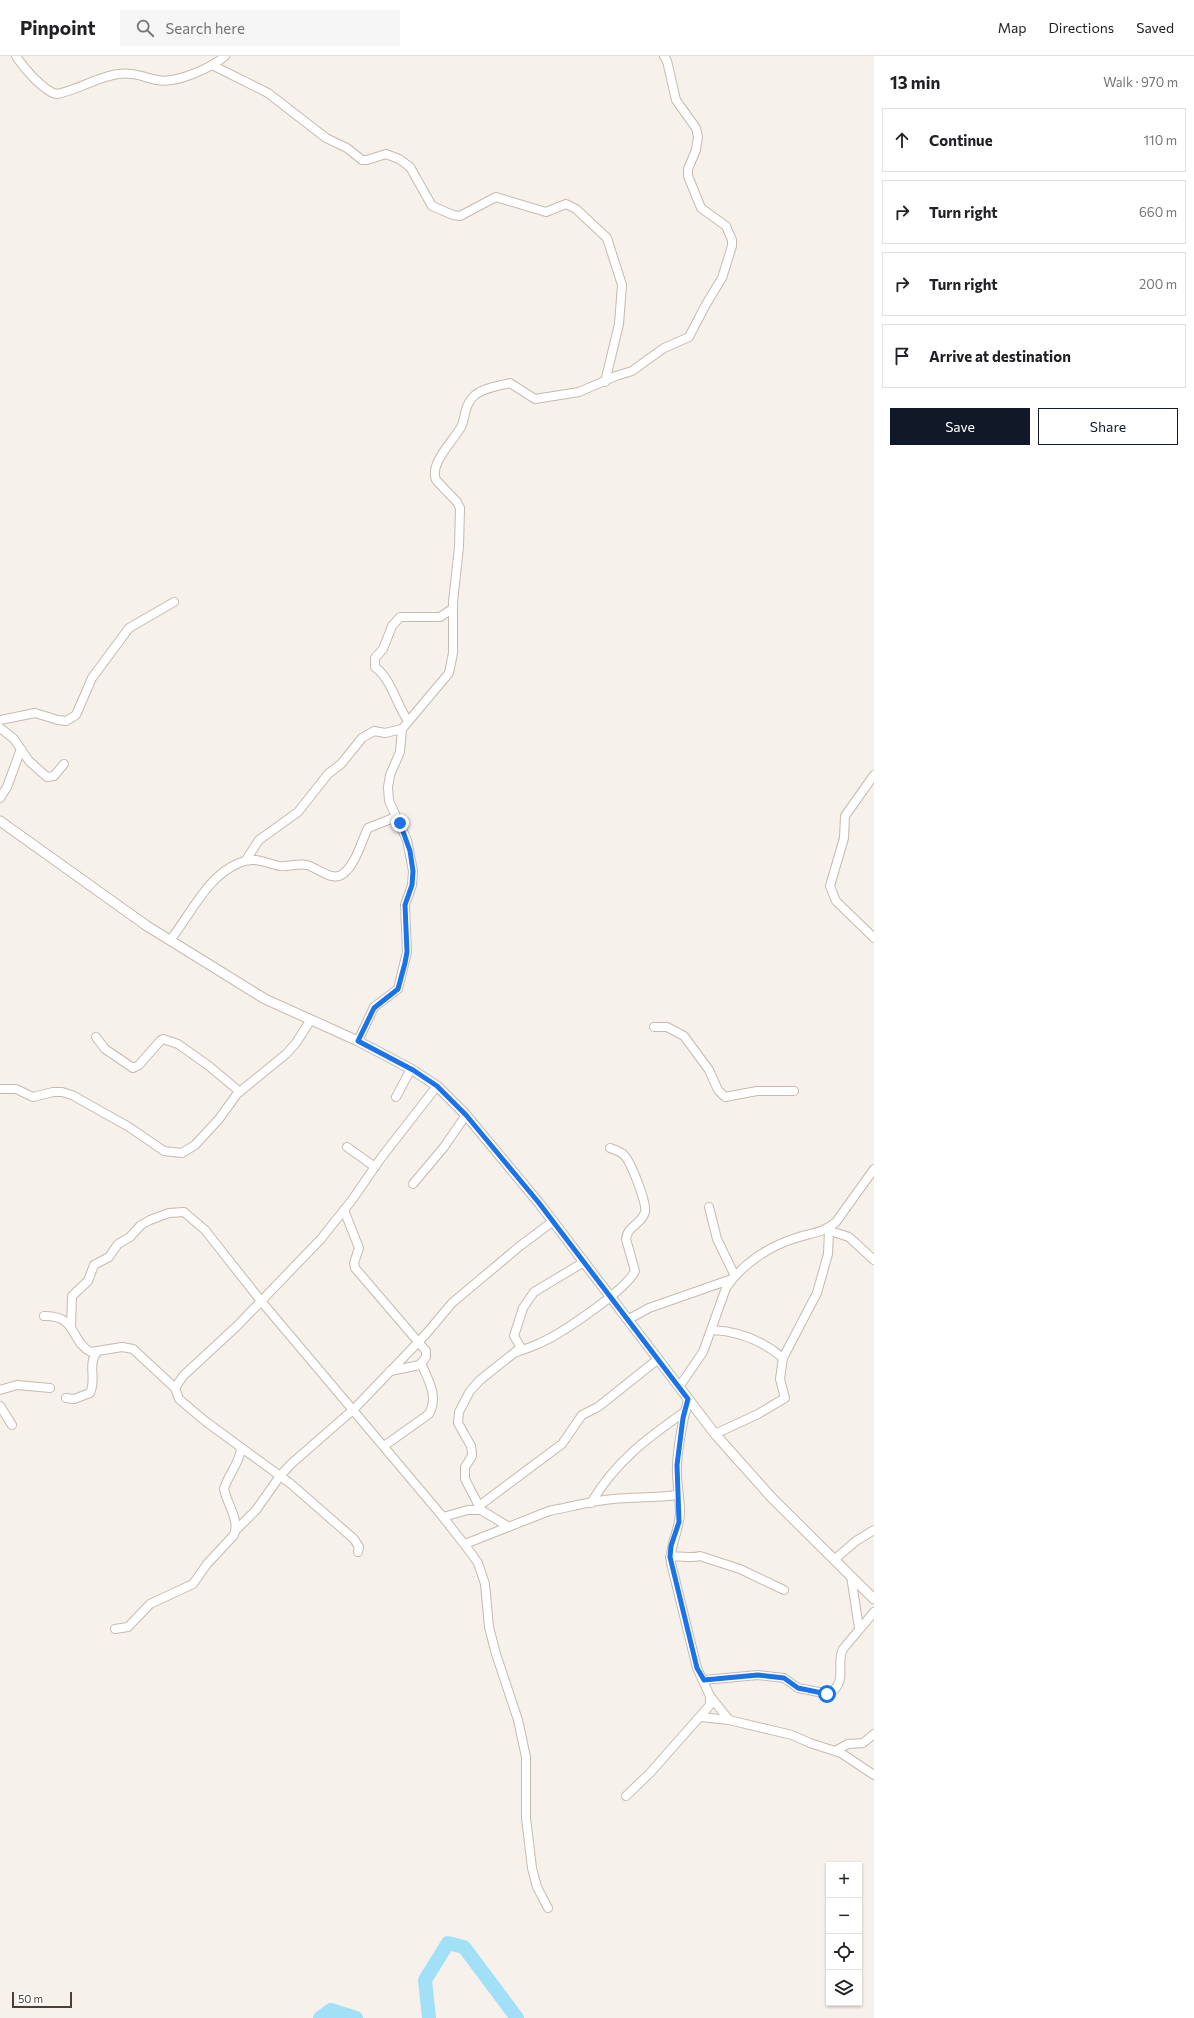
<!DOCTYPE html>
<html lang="en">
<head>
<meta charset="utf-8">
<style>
	body { margin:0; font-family:Commissioner,sans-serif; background:#f6f6f6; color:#202124 }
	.controls { position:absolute; right:12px; bottom:12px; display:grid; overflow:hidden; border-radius:0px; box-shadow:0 1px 3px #0004 }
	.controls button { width:36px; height:36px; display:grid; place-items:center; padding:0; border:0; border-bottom:1px solid #e0e0e0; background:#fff; color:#202124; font:20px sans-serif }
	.scale { position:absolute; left:12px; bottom:10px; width:60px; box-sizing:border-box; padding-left:4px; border:2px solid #4b4037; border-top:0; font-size:11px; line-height:14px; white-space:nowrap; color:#4b4037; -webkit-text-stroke:3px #fff; paint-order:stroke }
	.stop { position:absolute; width:12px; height:12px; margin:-9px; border:3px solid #1a73e8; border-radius:50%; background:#fff }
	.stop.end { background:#1a73e8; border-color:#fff; box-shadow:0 1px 4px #0008 }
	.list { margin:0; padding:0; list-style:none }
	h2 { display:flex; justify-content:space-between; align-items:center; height:52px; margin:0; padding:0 16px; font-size:17px }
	h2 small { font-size:13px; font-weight:400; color:#757577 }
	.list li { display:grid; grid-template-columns:26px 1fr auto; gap:12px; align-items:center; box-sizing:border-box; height:64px; margin:0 8px 8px; padding:0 8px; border:1px solid #e0e0e0; border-radius:0px }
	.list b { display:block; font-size:15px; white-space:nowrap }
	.list em { font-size:13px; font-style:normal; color:#757577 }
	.actions { display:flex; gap:8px; padding:12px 16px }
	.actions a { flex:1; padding:9px 0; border:1px solid #111827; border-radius:0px; text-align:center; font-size:14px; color:#111827 }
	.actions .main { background:#111827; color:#fff }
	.icon { flex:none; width:22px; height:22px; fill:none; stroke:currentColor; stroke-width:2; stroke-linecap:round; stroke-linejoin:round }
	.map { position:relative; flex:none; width:874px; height:1962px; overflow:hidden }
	header { display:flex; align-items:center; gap:24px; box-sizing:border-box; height:56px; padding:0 20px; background:#fff; border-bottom:1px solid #e0e0e0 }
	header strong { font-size:19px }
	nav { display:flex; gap:22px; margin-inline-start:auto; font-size:14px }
	.search { width:280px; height:36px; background:#f6f6f6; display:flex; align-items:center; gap:10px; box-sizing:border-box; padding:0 14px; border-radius:0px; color:#757577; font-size:15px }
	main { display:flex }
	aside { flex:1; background:#fff }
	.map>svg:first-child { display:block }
</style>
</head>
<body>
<header>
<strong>Pinpoint</strong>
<div class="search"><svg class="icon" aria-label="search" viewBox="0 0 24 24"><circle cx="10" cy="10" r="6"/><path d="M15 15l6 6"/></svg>Search here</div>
<nav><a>Map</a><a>Directions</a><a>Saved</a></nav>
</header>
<main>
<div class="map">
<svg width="874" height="1962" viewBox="0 0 874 1962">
	<rect width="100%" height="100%" fill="#f6f1ea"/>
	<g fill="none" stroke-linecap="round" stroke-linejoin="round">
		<g stroke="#a2e0f7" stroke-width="14">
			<path d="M 320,1962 L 331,1954 L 356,1962"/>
			<path d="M 429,1962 L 425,1924 L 448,1887 L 464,1891 L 517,1962"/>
		</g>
		<defs>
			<g id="minor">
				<path d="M 16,0 C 23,11 44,36 57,38 C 78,34 97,21 118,18 C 133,16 143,21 157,24 C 176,28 211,12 225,0"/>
				<path d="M 212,9 L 268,37 L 326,82 L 347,92 L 362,104 L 367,104 L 386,98 L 399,103 L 410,111 L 432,150 L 453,159 L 460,160 L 496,141 L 546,156 L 566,148 L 576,153 L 607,182 L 622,229 L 619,268 L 605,326"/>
				<path d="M 0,664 L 35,657 L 58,664 L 66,665 L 76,659 L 92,622 L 129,572 L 174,546"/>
				<path d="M 408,665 C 396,648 392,624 375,611 L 375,602 L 383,593 L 392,570 L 400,561 L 440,561 L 452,553"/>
				<path d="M 0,672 L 14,683 L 29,705 L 47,721 L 54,720 L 64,708"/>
				<path d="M 874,719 L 845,760 L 844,782 L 830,830 L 836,845 L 874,882"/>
				<path d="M 0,742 L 7,731 L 21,693"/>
				<path d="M 246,804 L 259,784 L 298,756 L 328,718 L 341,708 L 362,682 L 374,675 L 385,677 L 402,673"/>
				<path d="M 171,883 C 191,858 207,820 239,807 C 254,800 265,807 280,810 C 289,811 298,807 307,809 C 318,812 332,826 343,818 C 356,808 361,786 368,772 L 396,761"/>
				<path d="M 654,971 L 667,971 L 684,980 L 709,1014 L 718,1034 L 725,1041 L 757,1035 L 794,1035"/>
				<path d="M 96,981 L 105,993 L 133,1012 L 139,1009 L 160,985 L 163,983 L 178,988 L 209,1010 L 240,1036"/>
				<path d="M 358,985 L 374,951 L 398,933 L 407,896 L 405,849 L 412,829 L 413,815 L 407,784 L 389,745 L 388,731 L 390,719 L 400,696 L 402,673 L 449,617 L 453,597 L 453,546 L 459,491 L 460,452 L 457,446 L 436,424 C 429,406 455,384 462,369 C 466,358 464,351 473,341 C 481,332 499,330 510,327 L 535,343 L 579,336 L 616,320 L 632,315 L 664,292 L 689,281 L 705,250 L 722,222 L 732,190 L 732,184 L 726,170 L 701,152 L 688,120 L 688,113 L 696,94 L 698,81 L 696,72 L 676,44 L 667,5 L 664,0"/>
				<path d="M 0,1033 L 16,1033 L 33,1041 L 53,1036 L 62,1036 L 72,1039 L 129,1071 L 164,1095 L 182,1097 L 195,1089 L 219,1063 L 237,1038 L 286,998 L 296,987 L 310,965"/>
				<path d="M 396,1041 L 411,1013"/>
				<path d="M 347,1091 L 375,1111"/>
				<path d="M 413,1128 L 444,1091 L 466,1059"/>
				<path d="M 709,1151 L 717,1183 L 735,1220"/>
				<path d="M 344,1154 L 359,1192 L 354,1207 L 355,1212 L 426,1295 L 426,1301 L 420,1309 L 390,1315"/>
				<path d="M 827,1174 L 849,1181 L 874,1204"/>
				<path d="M 44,1260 C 78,1259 70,1286 91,1296 L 122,1291 L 133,1293 L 175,1332"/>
				<path d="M 629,1263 L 649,1252 L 732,1223"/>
				<path d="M 71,1272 L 72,1240 L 88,1225 L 94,1209 L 109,1201 L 118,1188 L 130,1181 L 141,1169 L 150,1164 L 169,1157 L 184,1156 L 205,1174 L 261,1245 L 443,1461 L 471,1497 L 478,1507 L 485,1528 L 489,1571 L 496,1598 L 518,1664 L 526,1701 L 526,1762 L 532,1812 L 537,1831 L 548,1852"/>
				<path d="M 711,1274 C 739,1275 763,1285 783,1302"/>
				<path d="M 517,1296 C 524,1293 532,1291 540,1287 C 561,1278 626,1234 635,1215 L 626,1183 C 627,1170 642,1168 645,1156 C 647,1147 631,1106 624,1099 C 620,1095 615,1094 610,1092"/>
				<path d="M 679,1331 L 703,1296 L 726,1232 C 741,1209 769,1190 796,1182 C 810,1177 824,1177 836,1166 L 874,1113"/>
				<path d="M 0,1334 L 17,1329 L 50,1332"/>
				<path d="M 66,1342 L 74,1343 L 90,1337 C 97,1324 87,1308 97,1296"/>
				<path d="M 0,1350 L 12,1369"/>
				<path d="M 715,1378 L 758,1358 L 785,1342 L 780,1323 L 783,1302 L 817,1237 L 828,1198 L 829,1175"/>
				<path d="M 384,1390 L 429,1358 C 439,1340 428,1324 421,1307"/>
				<path d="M 591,1447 C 615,1406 647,1382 686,1355"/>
				<path d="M 479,1450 L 562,1388 L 582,1359 L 598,1351 L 657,1304"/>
				<path d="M 481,1454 L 465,1423 L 465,1411 L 472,1400 L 472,1397 L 471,1390 L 458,1367 L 459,1356 L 470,1335 L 480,1324 L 519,1293 L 520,1290 L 514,1280 L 523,1252 L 534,1236 L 584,1206"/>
				<path d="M 443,1461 L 468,1454 L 481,1454 L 509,1471"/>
				<path d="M 237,1473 L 256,1454 L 280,1420 L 291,1408 L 354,1353 L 426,1278 L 452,1247 L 520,1190 L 552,1166"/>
				<path d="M 465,1488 L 549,1455 C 570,1451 591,1445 613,1443 C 635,1441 656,1442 677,1439"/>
				<path d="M 358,1496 L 359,1491 L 354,1483 L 291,1428 L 205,1365 L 179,1343 L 175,1332 L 183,1320 L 237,1270 L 320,1184 L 352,1144 L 381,1102 L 437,1030"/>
				<path d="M 670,1501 C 681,1499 691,1503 700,1500 L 740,1513 L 784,1534"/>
				<path d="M 835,1503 L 856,1485 L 874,1474"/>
				<path d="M 851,1520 L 859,1572"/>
				<path d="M 115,1573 L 128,1571 L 150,1548 L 193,1528 L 207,1508 L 234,1479 C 240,1464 227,1448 224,1433 C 228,1418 239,1409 241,1393"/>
				<path d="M 704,1624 L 758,1619 L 784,1622 L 798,1632 L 829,1638 C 849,1625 835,1608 843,1593 L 874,1556"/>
				<path d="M 710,1640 L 729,1664"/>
				<path d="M 701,1661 L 729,1664 L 792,1679 L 810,1687 L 841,1697 L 874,1719"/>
				<path d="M 835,1695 L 848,1688 L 863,1687 L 874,1678"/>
				<path d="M 626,1740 L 650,1717 L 710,1649 L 710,1640 L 697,1612 L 671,1507 C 669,1489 680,1474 680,1456 C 680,1440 676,1425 677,1410 C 678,1387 683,1365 688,1343"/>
			</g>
			<path id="tertiary" d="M 0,765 L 147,870 L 265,943 L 358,985 L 411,1013 L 437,1030 L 466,1059 L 539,1147 L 715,1378 L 772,1442 L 874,1543"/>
		</defs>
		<use href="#minor" stroke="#c6baae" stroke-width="10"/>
		<use href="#tertiary" stroke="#c6baae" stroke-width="11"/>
		<use href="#minor" stroke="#fff" stroke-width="8"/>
		<use href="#tertiary" stroke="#fff" stroke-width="9"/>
	</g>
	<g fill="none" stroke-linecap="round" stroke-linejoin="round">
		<path stroke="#1a73e8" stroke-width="5" d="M 400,767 L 410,795 L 413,815 L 412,829 L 405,849 L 407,896 L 405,907 L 398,933 L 374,952 L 358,985 L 413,1014 L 437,1030 L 466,1059 L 539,1147 L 688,1343 L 683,1362 L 677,1409 L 679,1466 L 671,1490 L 670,1501 L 697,1612 L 704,1624 L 758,1619 L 784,1622 L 798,1632 L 827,1638"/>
	</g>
</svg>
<div class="controls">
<button>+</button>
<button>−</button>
<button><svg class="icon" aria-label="locate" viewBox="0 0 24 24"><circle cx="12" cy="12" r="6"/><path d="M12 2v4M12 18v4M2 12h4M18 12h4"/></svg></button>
<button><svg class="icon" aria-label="layers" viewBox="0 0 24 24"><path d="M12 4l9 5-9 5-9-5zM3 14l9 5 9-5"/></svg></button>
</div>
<div class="scale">50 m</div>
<div class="stop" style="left:827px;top:1638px"></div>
<div class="stop end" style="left:400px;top:767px"></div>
</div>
<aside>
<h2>13 min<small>Walk · 970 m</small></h2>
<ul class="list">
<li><svg class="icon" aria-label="ahead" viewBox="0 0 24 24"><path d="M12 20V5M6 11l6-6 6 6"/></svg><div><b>Continue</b></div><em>110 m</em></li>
<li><svg class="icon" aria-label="right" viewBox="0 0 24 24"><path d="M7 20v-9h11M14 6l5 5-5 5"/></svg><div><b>Turn right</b></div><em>660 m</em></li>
<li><svg class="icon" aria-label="right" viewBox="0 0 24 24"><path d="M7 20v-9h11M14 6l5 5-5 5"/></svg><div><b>Turn right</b></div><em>200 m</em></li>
<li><svg class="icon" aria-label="arrive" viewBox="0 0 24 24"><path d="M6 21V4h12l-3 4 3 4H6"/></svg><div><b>Arrive at destination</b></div></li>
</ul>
<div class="actions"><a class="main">Save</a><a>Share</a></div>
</aside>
</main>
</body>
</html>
